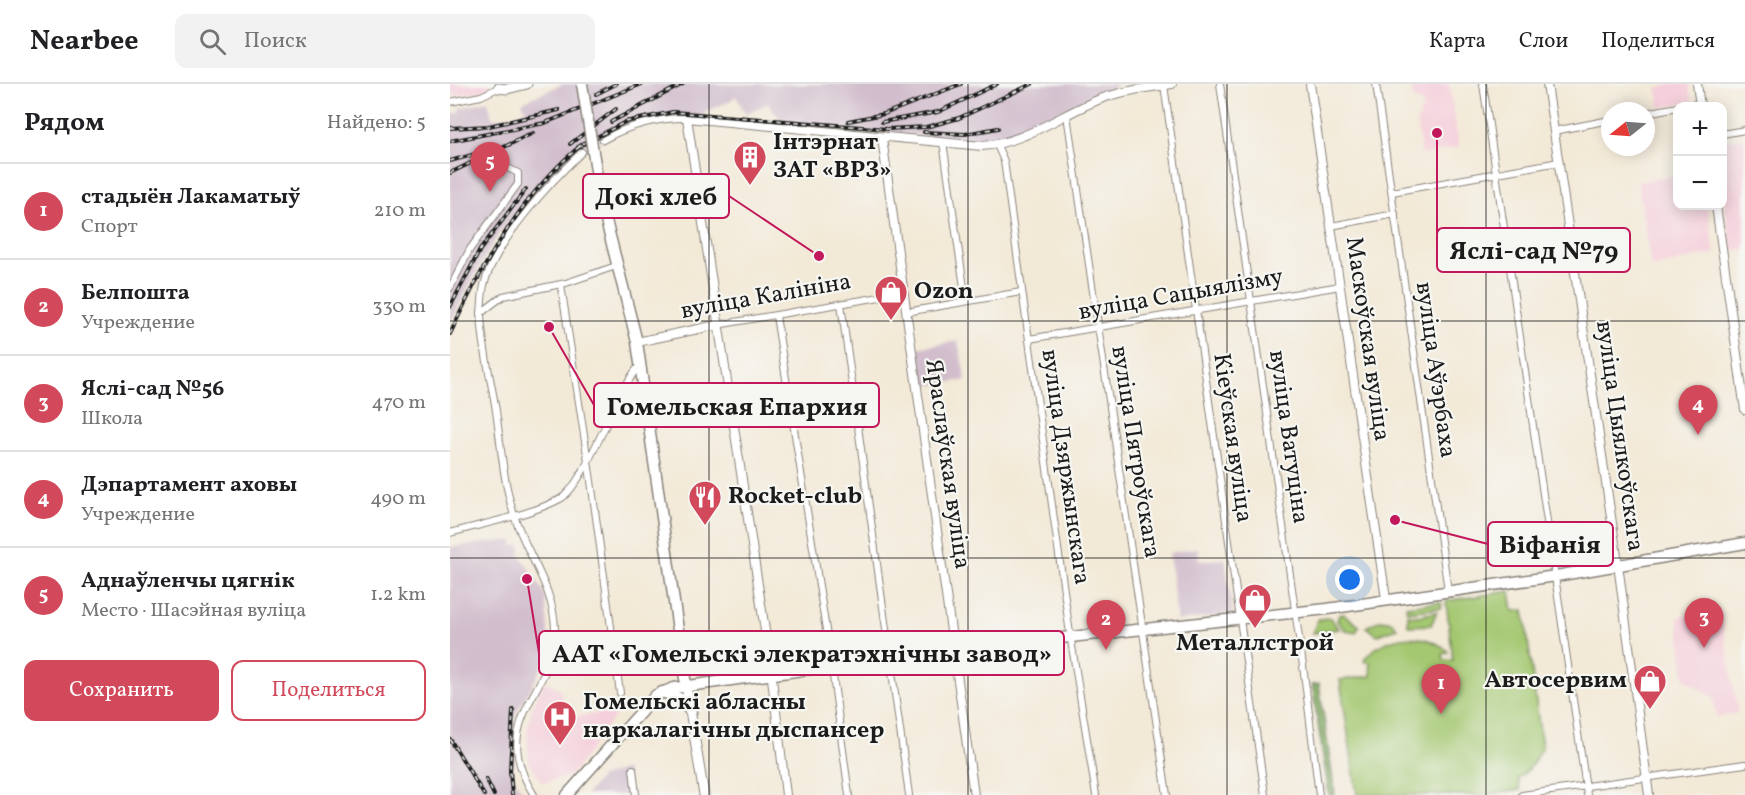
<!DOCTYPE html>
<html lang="ru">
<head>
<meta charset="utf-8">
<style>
	body { margin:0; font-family:Vollkorn,serif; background:#f2f2f2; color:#202124 }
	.controls { position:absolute; right:18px; top:18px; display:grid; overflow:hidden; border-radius:12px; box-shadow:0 3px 15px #0003 }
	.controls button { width:54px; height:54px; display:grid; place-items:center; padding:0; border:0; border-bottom:2px solid #e0e0e0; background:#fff; color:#202124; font:30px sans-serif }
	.compass { position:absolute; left:1151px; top:18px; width:54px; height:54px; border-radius:50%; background:#fff; box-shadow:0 3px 15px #0003; rotate:253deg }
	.you { position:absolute; left:900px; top:496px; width:21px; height:21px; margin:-15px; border:4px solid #fff; border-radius:50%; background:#1a73e8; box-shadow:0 0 0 9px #1a73e833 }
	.badge { display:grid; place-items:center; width:39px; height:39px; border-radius:50%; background:#d1495b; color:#fff; font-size:20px; font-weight:700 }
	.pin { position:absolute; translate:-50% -50px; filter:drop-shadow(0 2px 3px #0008) }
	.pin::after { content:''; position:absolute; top:32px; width:21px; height:18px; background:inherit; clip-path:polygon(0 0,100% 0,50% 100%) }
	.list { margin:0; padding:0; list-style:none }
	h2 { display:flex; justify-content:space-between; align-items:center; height:78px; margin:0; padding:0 24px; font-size:26px }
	h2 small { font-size:20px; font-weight:400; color:#757577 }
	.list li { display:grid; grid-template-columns:39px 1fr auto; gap:18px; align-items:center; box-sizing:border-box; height:96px; padding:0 24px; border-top:2px solid #e0e0e0 }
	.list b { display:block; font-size:22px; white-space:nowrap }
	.list p { margin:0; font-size:20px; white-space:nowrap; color:#757577 }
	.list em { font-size:20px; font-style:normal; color:#757577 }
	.actions { display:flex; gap:12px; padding:18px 24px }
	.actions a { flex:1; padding:14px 0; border:2px solid #d1495b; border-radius:12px; text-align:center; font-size:21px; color:#d1495b }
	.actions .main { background:#d1495b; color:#fff }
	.icon { flex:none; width:33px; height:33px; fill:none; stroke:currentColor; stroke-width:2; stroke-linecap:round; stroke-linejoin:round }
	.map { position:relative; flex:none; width:1295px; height:711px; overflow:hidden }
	header { display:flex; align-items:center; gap:36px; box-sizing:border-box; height:84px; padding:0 30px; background:#fff; border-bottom:2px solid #e0e0e0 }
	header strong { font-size:28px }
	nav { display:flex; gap:33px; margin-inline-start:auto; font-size:21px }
	.search { width:420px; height:54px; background:#f2f2f2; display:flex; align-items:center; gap:15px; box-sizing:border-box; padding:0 21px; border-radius:12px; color:#757577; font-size:22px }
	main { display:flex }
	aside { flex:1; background:#fff }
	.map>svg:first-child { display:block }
</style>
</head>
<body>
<header>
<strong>Nearbee</strong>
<div class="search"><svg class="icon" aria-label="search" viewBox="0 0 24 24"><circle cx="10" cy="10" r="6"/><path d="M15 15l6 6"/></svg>Поиск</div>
<nav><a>Карта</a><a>Слои</a><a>Поделиться</a></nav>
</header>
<main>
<aside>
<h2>Рядом<small>Найдено: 5</small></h2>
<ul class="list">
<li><span class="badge">1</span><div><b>стадыён Лакаматыў</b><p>Спорт</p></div><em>210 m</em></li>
<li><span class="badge">2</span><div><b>Белпошта</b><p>Учреждение</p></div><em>330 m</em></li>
<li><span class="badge">3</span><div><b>Яслі-сад №56</b><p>Школа</p></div><em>470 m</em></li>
<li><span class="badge">4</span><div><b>Дэпартамент аховы</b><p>Учреждение</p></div><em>490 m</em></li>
<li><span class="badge">5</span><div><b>Аднаўленчы цягнік</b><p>Место · Шасэйная вуліца</p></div><em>1.2 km</em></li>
</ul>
<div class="actions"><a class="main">Сохранить</a><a>Поделиться</a></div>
</aside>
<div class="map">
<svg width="1295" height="711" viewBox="0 0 1295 711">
	<rect width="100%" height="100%" fill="#f6f6f2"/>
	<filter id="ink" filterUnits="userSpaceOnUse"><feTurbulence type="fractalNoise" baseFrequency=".0167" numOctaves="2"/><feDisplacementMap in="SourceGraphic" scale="12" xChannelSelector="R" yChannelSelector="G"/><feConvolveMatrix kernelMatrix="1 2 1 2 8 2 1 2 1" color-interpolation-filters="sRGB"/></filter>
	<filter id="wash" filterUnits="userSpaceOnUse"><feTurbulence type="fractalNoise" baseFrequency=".008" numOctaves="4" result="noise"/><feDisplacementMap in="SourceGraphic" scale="24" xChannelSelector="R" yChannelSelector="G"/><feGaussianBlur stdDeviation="1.35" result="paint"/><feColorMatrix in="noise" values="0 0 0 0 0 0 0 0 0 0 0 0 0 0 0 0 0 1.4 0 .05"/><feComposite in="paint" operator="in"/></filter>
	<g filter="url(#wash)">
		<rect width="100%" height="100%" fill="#f3e9d7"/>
		<g fill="#f5cfdb">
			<path d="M 0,0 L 38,0 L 39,6 L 0,12 Z"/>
			<path d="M 968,0 L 999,0 L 1009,63 L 972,71 L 966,35 L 970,35 L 969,30 L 973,27 L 971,17 L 964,16 L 961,5 L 969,4 Z"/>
			<path d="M 1224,0 L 1239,0 L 1242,17 L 1210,24 L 1207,4 Z"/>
			<path d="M 1295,54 L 1295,165 L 1281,167 L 1273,106 L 1273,57 Z"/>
			<path d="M 1227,91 L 1228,122 L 1257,122 L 1265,169 L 1201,184 L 1188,98 Z"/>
			<path d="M 1270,525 L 1288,629 L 1267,633 L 1263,613 L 1235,595 L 1228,533 Z"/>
			<path d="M 94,597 L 110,605 L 117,634 L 169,626 L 121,692 L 92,699 L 79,678 L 77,647 L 82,625 Z"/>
		</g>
		<g fill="#d1bdcc">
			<path d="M 113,0 L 669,0 L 562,52 L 526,57 L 333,39 L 318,19 L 295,30 L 286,12 L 291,8 L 278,18 L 255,28 L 255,33 L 224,31 L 208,33 L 164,46 L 130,65 L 101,91 L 51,146 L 28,185 L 0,240 L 0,31 L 10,28 L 9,24 L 38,17 L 42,34 L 59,33 L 76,26 L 72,18 Z"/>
			<path d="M 508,257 L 516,296 L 473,302 L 467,264 Z"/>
			<path d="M 62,456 L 64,462 L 69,460 L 72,467 L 69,469 L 95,510 L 99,558 L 98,568 L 87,593 L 65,631 L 63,692 L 74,711 L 0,711 L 0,463 Z"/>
			<path d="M 748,464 L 749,477 L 775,475 L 783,530 L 727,537 L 719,469 Z"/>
			<path d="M 176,685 L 180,710 L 177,711 L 136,711 L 151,693 Z"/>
		</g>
		<g fill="#a4c871" stroke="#607246" stroke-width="1.5">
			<path d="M 1060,507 L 1063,527 L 1074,526 L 1092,664 L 1079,685 L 1068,694 L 1070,706 L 1031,711 L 907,711 L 890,596 L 921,592 L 920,578 L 915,578 L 914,575 C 936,550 971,546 997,566 L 998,569 L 993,570 L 994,576 L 1003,576 L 996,517 Z"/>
			<path d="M 989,518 L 992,520 L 991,524 L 957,528 L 956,522 Z"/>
			<path d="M 987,528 L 981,541 L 958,542 L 958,531 L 968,532 Z"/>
			<path d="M 894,530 L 909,542 L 906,548 L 895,546 L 887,537 L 889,531 Z"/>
			<path d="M 880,534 L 889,545 L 862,549 L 868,535 Z"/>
			<path d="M 930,536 L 943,538 L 947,544 L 928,551 L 916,543 Z"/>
		</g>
		<path fill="#83ac63" stroke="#506440" stroke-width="1.5" d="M 869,600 L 885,711 L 879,711 L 862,601 Z"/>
	</g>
	<g filter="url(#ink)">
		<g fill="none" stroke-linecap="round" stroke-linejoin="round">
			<defs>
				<g id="minor">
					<path d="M 770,0 L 854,589 L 869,711"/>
					<path d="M 926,0 L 998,507"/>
					<path d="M 1033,0 L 1137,711"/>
					<path d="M 714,1 L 815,711"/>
					<path d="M 0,18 L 31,12 L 48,4"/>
					<path d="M 1233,22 L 1249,20"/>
					<path d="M 1196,29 L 1228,23"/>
					<path d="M 617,31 L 717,711"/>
					<path d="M 1104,47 L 1160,36"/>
					<path d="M 1272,50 L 1295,46"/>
					<path d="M 153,56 C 179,41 207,34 237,34"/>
					<path d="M 493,58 L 516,217"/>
					<path d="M 547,61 L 554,77 L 620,550 L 646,711"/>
					<path d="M 942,108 L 1109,78"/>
					<path d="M 881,142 L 945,130"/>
					<path d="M 111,201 L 141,397 L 170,609"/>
					<path d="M 0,204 L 20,165 L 68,100 L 68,89 L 54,82"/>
					<path d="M 391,220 L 459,711"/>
					<path d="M 456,228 L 571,208"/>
					<path d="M 31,229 L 53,212 L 116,199 L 166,182"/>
					<path d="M 326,232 L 381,577 L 399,711"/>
					<path d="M 267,241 L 453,209"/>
					<path d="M 579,255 L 890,202"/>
					<path d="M 169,316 L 185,308 L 195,309"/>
					<path d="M 0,449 C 32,440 83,430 110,415 C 137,399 164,309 190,281"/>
					<path d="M 183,685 L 186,711"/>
					<path d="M 84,711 C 36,636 106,608 105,545 C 104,503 76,470 64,431 C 53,397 51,362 46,327 C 41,295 32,262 31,229 C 32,220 32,210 34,201 C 45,158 100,98 132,68"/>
					<path d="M 1072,711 L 1295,680"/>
				</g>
				<g id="tertiary">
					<path d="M 860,0 L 936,515"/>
					<path d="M 1097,0 L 1167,473 L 1199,711"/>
					<path d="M 1247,0 L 1250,22"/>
					<path d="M 432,54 L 524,711"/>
					<path d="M 1266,122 L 1295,326"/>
					<path d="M 187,258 L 267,241"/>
					<path d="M 336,711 L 321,586 L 237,34 L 532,62 C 576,59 612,29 653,14 C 674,6 699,4 722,0"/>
				</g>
				<g id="secondary">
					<path d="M 48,4 L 57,5 L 77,0"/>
					<path d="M 236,602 L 254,711"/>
				</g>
				<g id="primary">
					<path d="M 151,117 L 187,258 L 236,602"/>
					<path d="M 212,608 L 229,614 L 241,628"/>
					<path d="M 117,711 L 206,611 L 224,604 L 483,568 L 877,525 L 1106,492 L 1295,459"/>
				</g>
			</defs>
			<use href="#minor" stroke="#88827a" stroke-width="8"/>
			<use href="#tertiary" stroke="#88827a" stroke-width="10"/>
			<use href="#secondary" stroke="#88827a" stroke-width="11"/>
			<use href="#primary" stroke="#88827a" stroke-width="13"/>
			<use href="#minor" stroke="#fff" stroke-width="6"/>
			<use href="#tertiary" stroke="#fff" stroke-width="8"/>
			<use href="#secondary" stroke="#fff" stroke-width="9"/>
			<use href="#primary" stroke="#fff" stroke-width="10"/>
			<defs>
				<g id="rail">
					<path d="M 146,10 L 166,0"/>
					<path d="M 398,37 L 434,30 L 511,0"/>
					<path d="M 161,38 L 233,0"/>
					<path d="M 432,38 L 488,28 L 547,0"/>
					<path d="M 0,44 L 39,42 L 109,26"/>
					<path d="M 474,48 L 515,50 L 548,44"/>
					<path d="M 0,57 L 95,39 L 192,0"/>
					<path d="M 120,60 L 166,25"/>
					<path d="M 128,63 L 175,38 L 223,28 L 437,45 L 476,43 L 509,34 L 582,0"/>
					<path d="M 0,77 L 26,70"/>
					<path d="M 0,89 L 83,49"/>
					<path d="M 0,223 L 30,166 L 76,105"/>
					<path d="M 0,250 C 33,179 74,107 135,58"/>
					<path d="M 0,655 L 34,711"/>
					<path d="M 36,695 L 44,711"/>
					<path d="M 62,711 L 60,687 L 63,626"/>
				</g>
			</defs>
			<use href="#rail" stroke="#1c1c1c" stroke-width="4"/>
			<use href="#rail" stroke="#f6f6f2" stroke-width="1.5" stroke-dasharray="4.5" stroke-linecap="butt"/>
			<defs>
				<path id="primary-bridge" d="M 132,0 L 151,117"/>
			</defs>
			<use href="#primary-bridge" stroke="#88827a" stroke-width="13" stroke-linecap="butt"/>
			<use href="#primary-bridge" stroke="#fff" stroke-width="10"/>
		</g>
	</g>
	<path fill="none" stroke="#1c1c1c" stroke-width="1.5" stroke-opacity="0.55" d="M 259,0 L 259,711M 518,0 L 518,711M 777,0 L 777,711M 1036,0 L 1036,711M 0,237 L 1295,237M 0,474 L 1295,474"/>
	<defs>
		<symbol id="building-pin" viewBox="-11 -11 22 30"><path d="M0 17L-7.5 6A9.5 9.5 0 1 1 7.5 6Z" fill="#d1495b" stroke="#f6f6f2"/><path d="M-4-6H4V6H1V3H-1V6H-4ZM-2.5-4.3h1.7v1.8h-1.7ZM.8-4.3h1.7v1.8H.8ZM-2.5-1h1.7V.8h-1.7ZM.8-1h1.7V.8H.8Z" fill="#fff"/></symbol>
		<symbol id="shop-pin" viewBox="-11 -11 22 30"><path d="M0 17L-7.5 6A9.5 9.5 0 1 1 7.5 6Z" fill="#d1495b" stroke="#f6f6f2"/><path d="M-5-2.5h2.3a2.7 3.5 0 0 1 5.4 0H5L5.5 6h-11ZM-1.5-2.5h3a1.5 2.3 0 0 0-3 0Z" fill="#fff"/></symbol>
		<symbol id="restaurant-pin" viewBox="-11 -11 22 30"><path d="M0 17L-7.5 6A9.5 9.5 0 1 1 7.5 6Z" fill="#d1495b" stroke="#f6f6f2"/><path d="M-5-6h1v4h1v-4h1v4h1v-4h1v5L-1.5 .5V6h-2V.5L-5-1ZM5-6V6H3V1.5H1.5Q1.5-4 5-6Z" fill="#fff"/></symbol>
		<symbol id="hospital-pin" viewBox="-11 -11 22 30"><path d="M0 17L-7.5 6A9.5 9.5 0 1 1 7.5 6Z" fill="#d1495b" stroke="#f6f6f2"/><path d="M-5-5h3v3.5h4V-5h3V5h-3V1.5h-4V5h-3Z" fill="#fff"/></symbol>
	</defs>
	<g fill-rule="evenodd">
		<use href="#building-pin" x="281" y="54" width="38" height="52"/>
		<use href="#shop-pin" x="422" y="189" width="38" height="52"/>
		<use href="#restaurant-pin" x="236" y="394" width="38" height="52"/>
		<use href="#shop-pin" x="786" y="497" width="38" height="52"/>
		<use href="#shop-pin" x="1181" y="578" width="38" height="52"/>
		<use href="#hospital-pin" x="91" y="614" width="38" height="52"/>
	</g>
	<g text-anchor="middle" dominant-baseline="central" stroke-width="4.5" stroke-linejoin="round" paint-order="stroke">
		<g font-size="24" font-weight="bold" fill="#1c1c1c" stroke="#f6f6f2" text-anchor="start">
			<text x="323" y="59">Інтэрнат<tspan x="323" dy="28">ЗАТ «ВРЗ»</tspan></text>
			<text x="464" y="208">Ozon</text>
			<text x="278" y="413">Rocket-club</text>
			<text x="805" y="560" text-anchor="middle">Металлстрой</text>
			<text x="1177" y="597" text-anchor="end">Автосервим</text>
			<text x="133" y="619">Гомельскі абласны<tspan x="133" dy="28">наркалагічны дыспансер</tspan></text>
		</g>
		<g font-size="24" fill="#1c1c1c" stroke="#f6f6f2">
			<text transform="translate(731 211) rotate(-10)">вуліца Сацыялізму</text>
			<text transform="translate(316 213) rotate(-10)">вуліца Калініна</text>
			<text transform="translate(917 255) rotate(82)">Маскоўская вуліца</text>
			<text transform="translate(985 286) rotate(82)">вуліца Аўэрбаха</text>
			<text transform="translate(1169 352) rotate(82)">вуліца Цыялкоўскага</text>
			<text transform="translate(838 353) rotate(82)">вуліца Ватуціна</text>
			<text transform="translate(782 354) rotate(82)">Кіеўская вуліца</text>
			<text transform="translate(685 368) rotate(81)">вуліца Пятроўскага</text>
			<text transform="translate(497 380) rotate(82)">Яраслаўская вуліца</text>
			<text transform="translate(615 383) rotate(82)">вуліца Дзяржынскага</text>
		</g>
	</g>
	<path fill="none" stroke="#c2185b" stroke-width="2" d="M369 172L279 112M987 49L987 166M99 243L144 321M945 436L1038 460M77 495L89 569"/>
	<g fill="#c2185b" stroke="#f6f6f2" stroke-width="2">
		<circle cx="369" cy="172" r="6"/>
		<circle cx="987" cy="49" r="6"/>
		<circle cx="99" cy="243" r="6"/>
		<circle cx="945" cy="436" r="6"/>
		<circle cx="77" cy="495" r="6"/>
	</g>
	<g fill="#f6f6f2" stroke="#c2185b" stroke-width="2">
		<rect x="133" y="90" width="146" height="44" rx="6"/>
		<rect x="987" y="144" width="193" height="44" rx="6"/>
		<rect x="144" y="299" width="285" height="44" rx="6"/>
		<rect x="1038" y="438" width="125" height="44" rx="6"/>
		<rect x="89" y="547" width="525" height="44" rx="6"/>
	</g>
	<g font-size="26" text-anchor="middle" font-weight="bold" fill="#1c1c1c">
		<text x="206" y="121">Докі хлеб</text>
		<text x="1084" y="175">Яслі-сад №79</text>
		<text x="287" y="331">Гомельская Епархия</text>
		<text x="1100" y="469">Віфанія</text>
		<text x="352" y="578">ААТ «Гомельскі элекратэхнічны завод»</text>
	</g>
</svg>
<div class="controls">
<button>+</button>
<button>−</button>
</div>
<svg class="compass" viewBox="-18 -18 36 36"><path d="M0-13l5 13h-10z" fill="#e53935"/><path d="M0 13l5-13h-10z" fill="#757577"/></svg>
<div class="you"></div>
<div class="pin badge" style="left:991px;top:630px">1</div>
<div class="pin badge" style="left:656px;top:566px">2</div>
<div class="pin badge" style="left:1254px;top:564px">3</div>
<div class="pin badge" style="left:1248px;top:351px">4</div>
<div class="pin badge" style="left:40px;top:108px">5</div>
</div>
</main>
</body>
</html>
